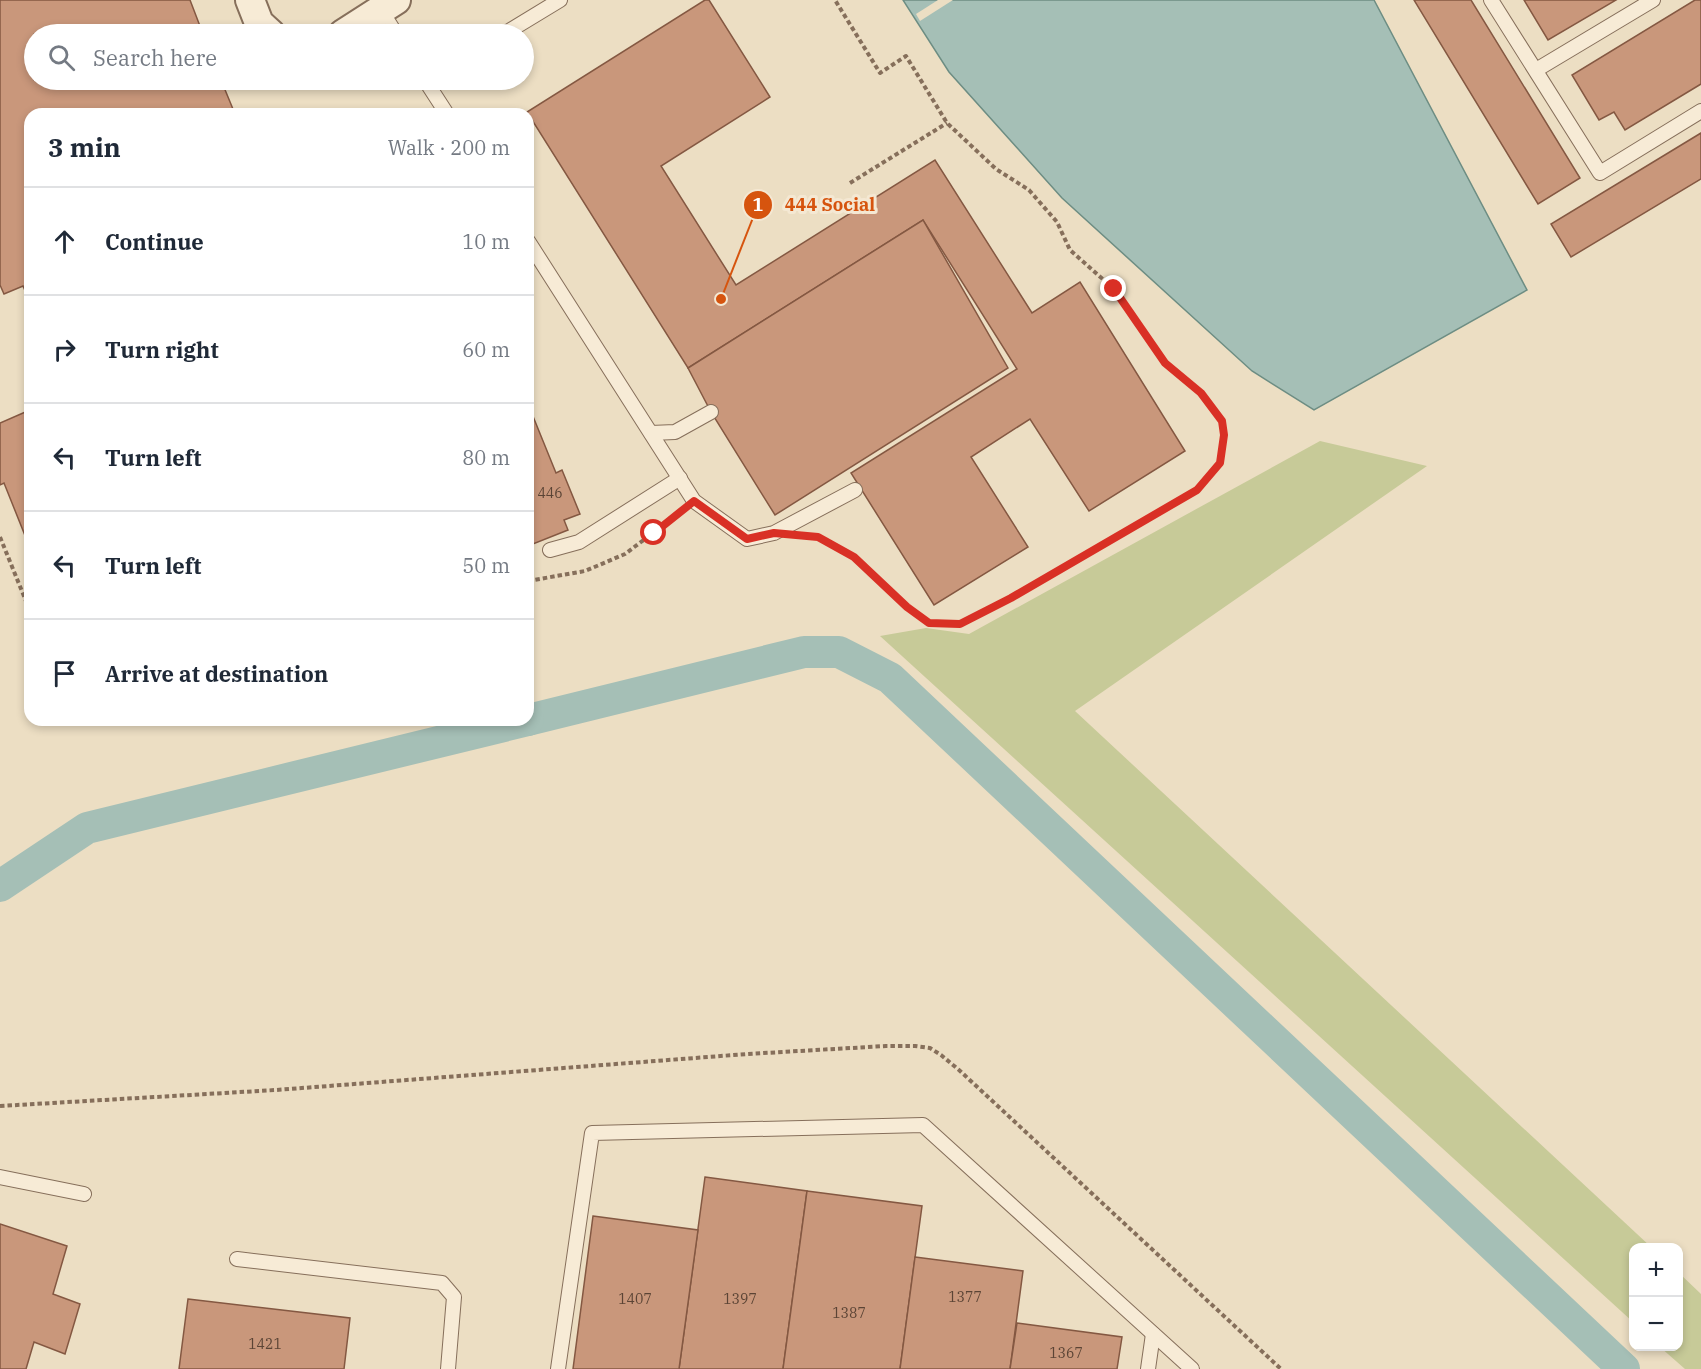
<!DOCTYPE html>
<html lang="en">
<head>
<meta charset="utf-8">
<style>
	body { margin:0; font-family:"IBM Plex Serif",serif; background:#f6f6f7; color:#1f2937 }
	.controls { position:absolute; right:18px; bottom:18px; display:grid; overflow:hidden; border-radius:12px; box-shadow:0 3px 9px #0003 }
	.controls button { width:54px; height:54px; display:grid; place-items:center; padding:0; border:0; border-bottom:2px solid #e0e1e3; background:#fff; color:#1f2937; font:30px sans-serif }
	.stop { position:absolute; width:18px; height:18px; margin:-14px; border:4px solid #d93025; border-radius:50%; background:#fff }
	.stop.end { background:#d93025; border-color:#fff; box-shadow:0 2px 6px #0008 }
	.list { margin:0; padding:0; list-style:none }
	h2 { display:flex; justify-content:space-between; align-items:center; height:78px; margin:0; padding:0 24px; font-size:26px }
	h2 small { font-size:20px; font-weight:400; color:#747a83 }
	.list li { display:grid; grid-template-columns:39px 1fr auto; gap:18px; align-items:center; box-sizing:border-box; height:108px; padding:0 24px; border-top:2px solid #e0e1e3 }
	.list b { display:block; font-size:22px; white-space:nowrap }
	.list em { font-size:20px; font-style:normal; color:#747a83 }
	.icon { flex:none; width:33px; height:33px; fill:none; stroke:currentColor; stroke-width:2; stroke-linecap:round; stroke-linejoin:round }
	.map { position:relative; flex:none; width:1701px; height:1369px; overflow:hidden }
	.search { position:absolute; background:#fff; box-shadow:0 3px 9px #0003; left:24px; top:24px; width:510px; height:66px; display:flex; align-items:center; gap:15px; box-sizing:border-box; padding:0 21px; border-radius:33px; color:#747a83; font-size:22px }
	.panel { position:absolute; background:#fff; box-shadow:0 3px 9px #0003; left:24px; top:108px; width:510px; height:618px; border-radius:18px }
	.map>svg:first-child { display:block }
</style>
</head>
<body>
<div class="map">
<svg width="1701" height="1369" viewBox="0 0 1701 1369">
	<rect width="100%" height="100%" fill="#ecdec3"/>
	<g fill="#c7ca98">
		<path d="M 1320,441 L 1427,466 L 1075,711 L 1651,1247 L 1634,1248 L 1633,1322 L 880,636 L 926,628 L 969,634 Z"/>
		<path d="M 1679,1273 L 1701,1294 L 1701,1369 L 1685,1369 L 1660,1347 L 1678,1346 Z"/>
	</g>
	<path fill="#a5bfb6" stroke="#6d8d83" stroke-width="1.5" d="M 903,0 L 1374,0 L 1527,290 L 1314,410 L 1252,371 L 1062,198 L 949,72 Z"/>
	<path fill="#ecdec3" d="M 938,0 L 953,0 L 920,21 L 916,14 Z"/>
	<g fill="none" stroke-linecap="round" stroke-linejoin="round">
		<g stroke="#a5bfb6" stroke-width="32">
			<path d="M 528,720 L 804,652 L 839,652 L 890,678 L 1624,1369"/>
			<path d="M 0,886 L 87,828 L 528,720"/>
		</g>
	</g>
	<g fill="#c9977b" stroke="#845842" stroke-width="1.5">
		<path d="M 0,0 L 190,0 L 203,34 L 34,34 L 34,80 L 221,80 L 235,114 L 30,114 L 30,302 L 23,286 L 4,294 L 0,285 Z"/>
		<path d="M 705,0 L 709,0 L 770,97 L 661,166 L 736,285 L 935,160 L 1032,313 L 1080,282 L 1185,451 L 1089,511 L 1030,419 L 971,457 L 1028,547 L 934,605 L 851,473 L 1017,369 L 923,220 L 688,368 L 527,112 Z"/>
		<path d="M 1414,0 L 1471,0 L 1580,178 L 1538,204 Z"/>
		<path d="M 1524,0 L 1616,0 L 1548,40 Z"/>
		<path d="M 1695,0 L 1701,0 L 1701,84 L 1625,130 L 1614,112 L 1599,120 L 1572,75 Z"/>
		<path d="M 1701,133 L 1701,179 L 1571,257 L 1551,224 Z"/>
		<path d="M 923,220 L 1008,368 L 775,515 L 711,412 L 688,368 Z"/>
		<path d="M 528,404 L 556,473 L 562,470 L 580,514 L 564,520 L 568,530 L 528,546 Z"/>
		<path d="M 30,410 L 30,548 L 4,483 L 0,485 L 0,423 Z"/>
		<path d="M 705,1177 L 807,1191 L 783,1369 L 679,1369 Z"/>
		<path d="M 807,1191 L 922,1206 L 900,1369 L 783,1369 Z"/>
		<path d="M 593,1216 L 698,1230 L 679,1369 L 573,1369 Z"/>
		<path d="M 0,1224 L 67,1246 L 53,1294 L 80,1304 L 65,1354 L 34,1342 L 26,1369 L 0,1369 Z"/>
		<path d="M 915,1257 L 1023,1271 L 1010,1369 L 900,1369 Z"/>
		<path d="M 188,1299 L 350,1318 L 344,1369 L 179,1369 Z"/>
		<path d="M 1017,1323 L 1122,1337 L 1117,1369 L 1010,1369 Z"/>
	</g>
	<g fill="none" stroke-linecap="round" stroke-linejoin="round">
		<defs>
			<g id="service">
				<path d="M 1491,0 L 1600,173 L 1701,111"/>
				<path d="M 379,7 L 396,34"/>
				<path d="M 504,34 L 560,0"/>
				<path d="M 1536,70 L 1653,0"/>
				<path d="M 425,80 L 447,114"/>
				<path d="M 528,241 L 694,501 L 747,539 L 774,533 L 855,490"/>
				<path d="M 651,433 L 675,432 L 711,412"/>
				<path d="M 550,550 L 579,542 L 680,478"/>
				<path d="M 0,1177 L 84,1194"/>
				<path d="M 237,1259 L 442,1283 L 454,1297 L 448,1369"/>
				<path d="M 558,1369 L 592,1133 L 923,1125 L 1192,1369"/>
				<path d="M 1148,1369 L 1153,1334"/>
			</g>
			<g id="minor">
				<path d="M 250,0 L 259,23 L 271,34"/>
				<path d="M 343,34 L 396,0"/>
			</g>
		</defs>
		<use href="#service" stroke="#866f5b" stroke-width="16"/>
		<use href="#minor" stroke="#866f5b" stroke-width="32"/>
		<g stroke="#866f5b" stroke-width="4" stroke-dasharray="4.5 3" stroke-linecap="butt">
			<path d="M 850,183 L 947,123"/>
			<path d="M 0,537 L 30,611"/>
			<path d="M 815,537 L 854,557 L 907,607 L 929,623 L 960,624 L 1011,598 L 1197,490 L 1220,463 L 1224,435 L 1223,421 L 1201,394 L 1165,363 L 1114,289 L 1070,250 L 1057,222 L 1029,190 L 996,169 L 947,123 L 906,56 L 880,73 L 835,0"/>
			<path d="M 528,581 L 585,571 L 625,554 L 678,514"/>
			<path d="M 0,1106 L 276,1090 L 747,1054 L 886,1046 L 915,1046 L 930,1048 L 941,1055 L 959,1070 L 1281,1369"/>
		</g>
		<use href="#service" stroke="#f7ebd6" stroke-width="14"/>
		<use href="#minor" stroke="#f7ebd6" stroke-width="28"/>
	</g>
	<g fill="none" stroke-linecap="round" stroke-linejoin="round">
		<path stroke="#d93025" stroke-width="8" d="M 654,533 L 694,501 L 747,539 L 774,533 L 818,537 L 854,557 L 907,607 L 929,623 L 960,624 L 1011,598 L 1197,490 L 1220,463 L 1224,435 L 1222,421 L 1201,393 L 1165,363 L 1114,289"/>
	</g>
	<g text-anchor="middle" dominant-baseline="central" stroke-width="6" stroke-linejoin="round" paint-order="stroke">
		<g font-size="14" fill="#5b4435">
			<text x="550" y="493">446</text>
			<text x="965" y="1297">1377</text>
			<text x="635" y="1299">1407</text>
			<text x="740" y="1299">1397</text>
			<text x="849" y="1313">1387</text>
			<text x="265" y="1344">1421</text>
			<text x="1066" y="1353">1367</text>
		</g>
	</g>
	<path fill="none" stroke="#d6540e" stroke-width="2" d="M721 299L758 205"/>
	<g fill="#d6540e" stroke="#f4e8d3" stroke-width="2">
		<circle cx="721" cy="299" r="6"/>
		<circle cx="758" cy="205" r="15"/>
	</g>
	<g font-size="18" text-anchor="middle" font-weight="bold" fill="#fff">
		<text x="758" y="211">1</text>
	</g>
	<g font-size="18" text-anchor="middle" font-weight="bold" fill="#d6540e" stroke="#f4e8d3" stroke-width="6" stroke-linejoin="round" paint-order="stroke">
		<text x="830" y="211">444 Social</text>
	</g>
</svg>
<div class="controls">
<button>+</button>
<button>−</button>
</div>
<div class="stop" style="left:654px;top:533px"></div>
<div class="stop end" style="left:1114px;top:289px"></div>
<div class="search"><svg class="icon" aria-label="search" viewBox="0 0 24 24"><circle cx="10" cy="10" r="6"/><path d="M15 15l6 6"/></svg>Search here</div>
<section class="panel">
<h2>3 min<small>Walk · 200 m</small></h2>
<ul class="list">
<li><svg class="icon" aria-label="ahead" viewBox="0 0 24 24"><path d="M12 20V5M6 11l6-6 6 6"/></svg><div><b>Continue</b></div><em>10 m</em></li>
<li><svg class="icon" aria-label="right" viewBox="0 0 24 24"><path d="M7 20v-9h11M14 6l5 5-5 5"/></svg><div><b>Turn right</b></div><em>60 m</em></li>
<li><svg class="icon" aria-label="left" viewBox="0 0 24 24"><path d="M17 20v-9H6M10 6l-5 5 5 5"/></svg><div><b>Turn left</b></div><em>80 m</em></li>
<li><svg class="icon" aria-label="left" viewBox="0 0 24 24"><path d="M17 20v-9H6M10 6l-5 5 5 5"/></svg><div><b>Turn left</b></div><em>50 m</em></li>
<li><svg class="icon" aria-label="arrive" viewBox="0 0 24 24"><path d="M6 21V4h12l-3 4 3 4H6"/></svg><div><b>Arrive at destination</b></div></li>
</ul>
</section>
</div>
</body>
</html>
